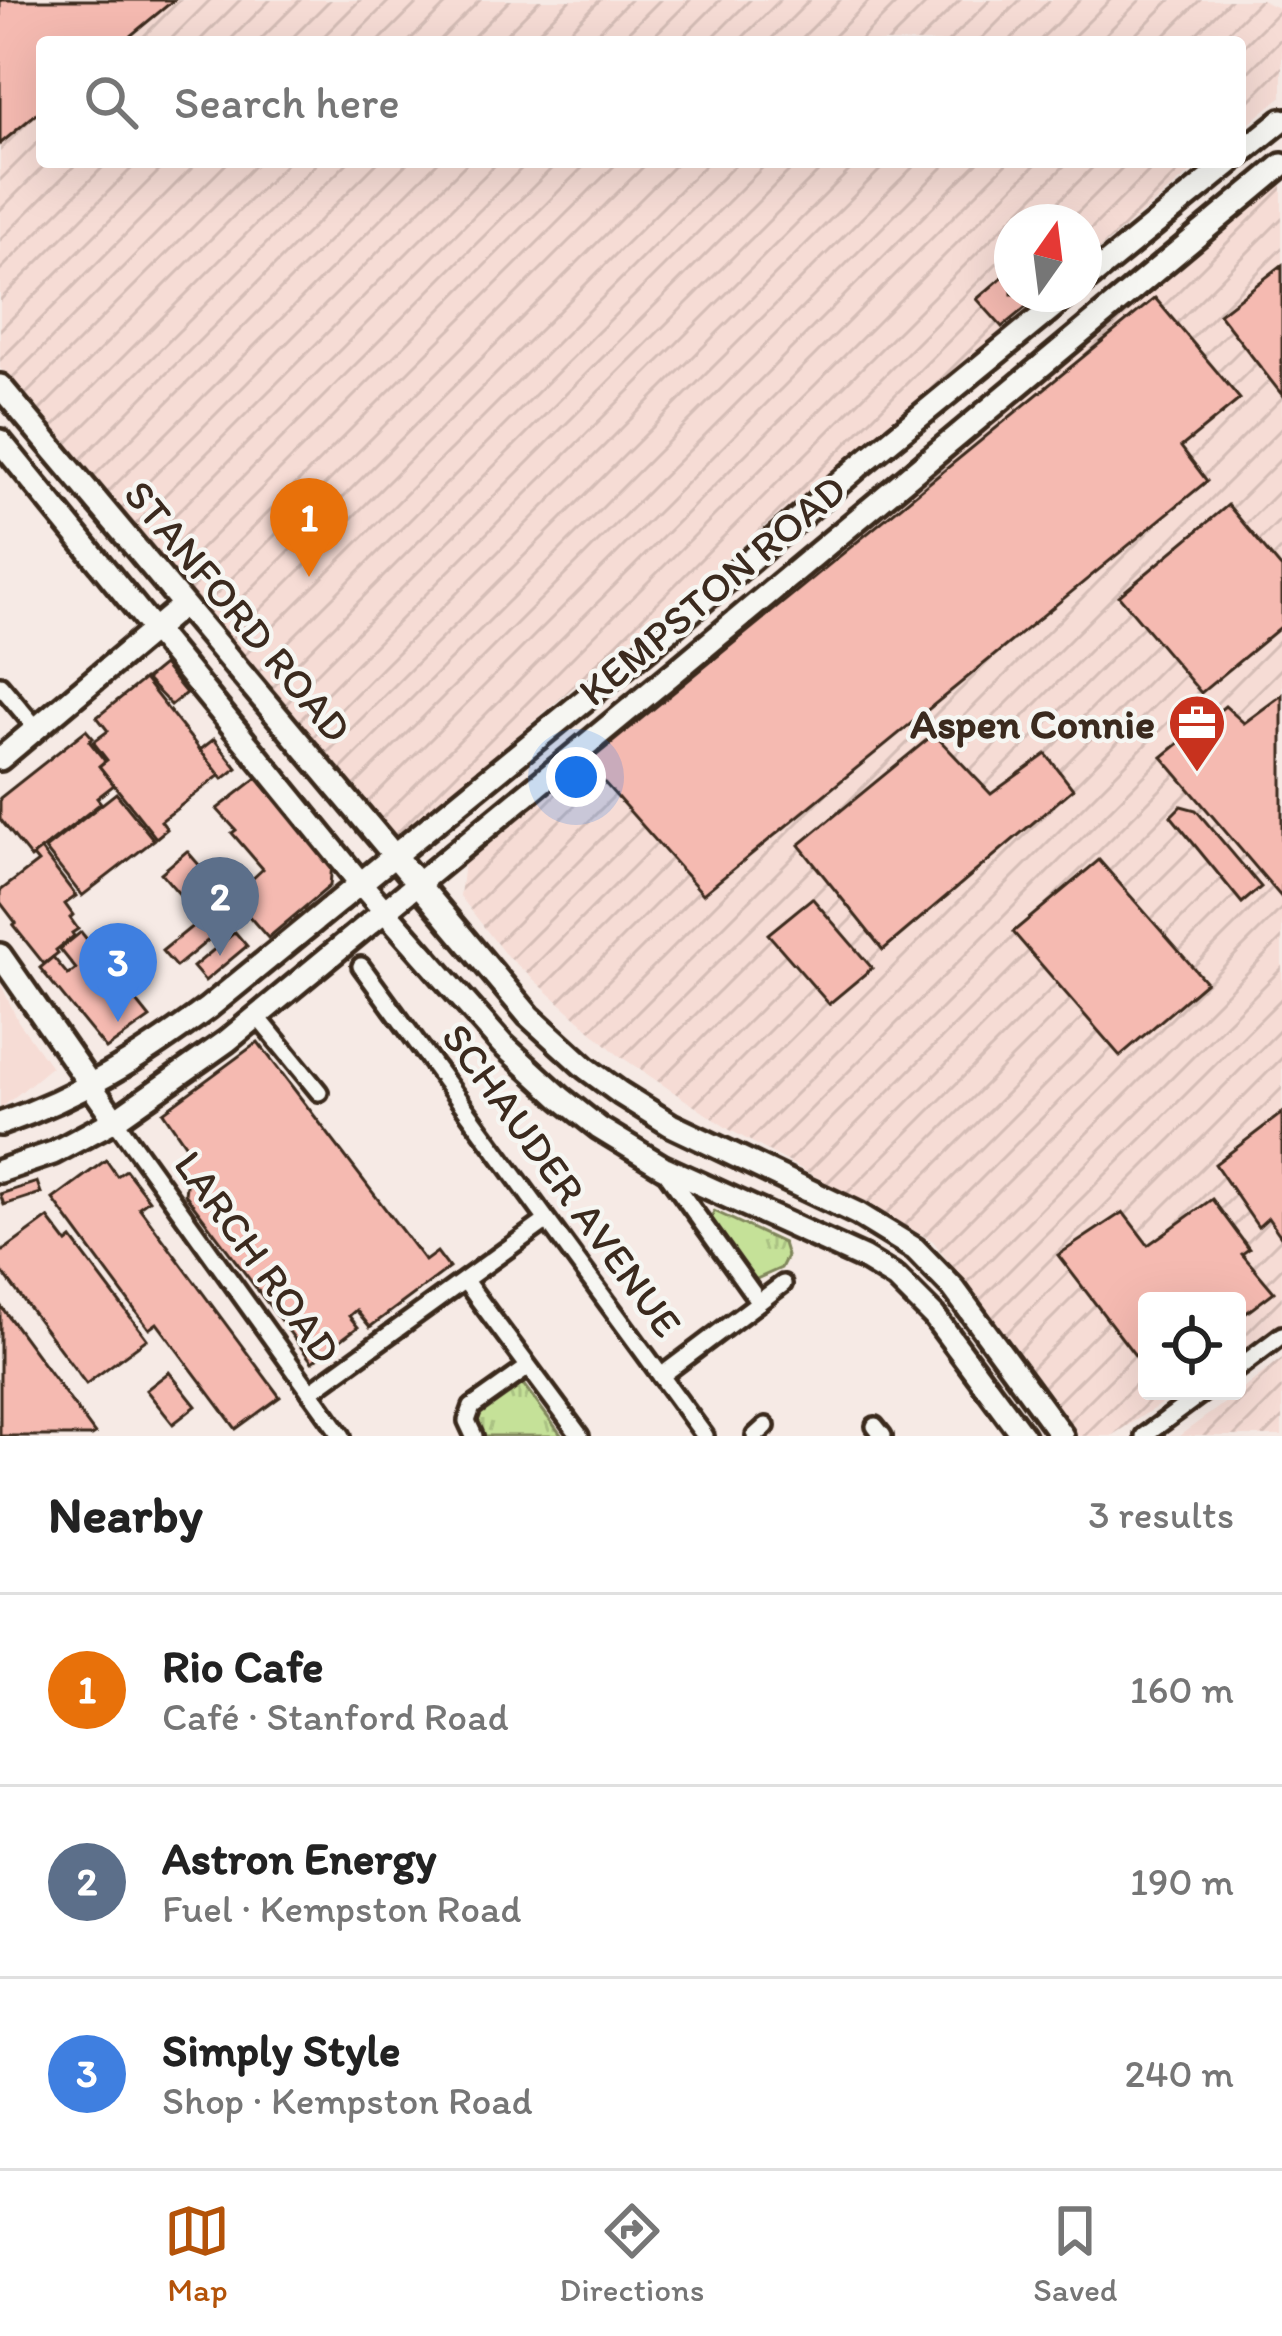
<!DOCTYPE html>
<html lang="en">
<head>
<meta charset="utf-8">
<style>
	body { margin:0; font-family:Itim,sans-serif; background:#f6f6f6; color:#222 }
	.controls { position:absolute; right:36px; bottom:36px; display:grid; overflow:hidden; border-radius:12px; box-shadow:0 12px 48px #0002 }
	.controls button { width:108px; height:108px; display:grid; place-items:center; padding:0; border:0; border-bottom:3px solid #e0e0e0; background:#fff; color:#222; font:60px sans-serif }
	.compass { position:absolute; left:994px; top:204px; width:108px; height:108px; border-radius:50%; background:#fff; box-shadow:0 12px 48px #0002; rotate:14deg }
	.you { position:absolute; left:576px; top:777px; width:42px; height:42px; margin:-30px; border:9px solid #fff; border-radius:50%; background:#1a73e8; box-shadow:0 0 0 18px #1a73e833 }
	.badge { display:grid; place-items:center; width:78px; height:78px; border-radius:50%; background:#b45309; color:#fff; font-size:39px; font-weight:700 }
	.pin { position:absolute; translate:-50% -99px; filter:drop-shadow(0 3px 6px #0008) }
	.pin::after { content:''; position:absolute; top:63px; width:42px; height:36px; background:inherit; clip-path:polygon(0 0,100% 0,50% 100%) }
	.list { margin:0; padding:0; list-style:none }
	h2 { display:flex; justify-content:space-between; align-items:center; height:156px; margin:0; padding:0 48px; font-size:51px }
	h2 small { font-size:39px; font-weight:400; color:#767676 }
	.list li { display:grid; grid-template-columns:78px 1fr auto; gap:36px; align-items:center; box-sizing:border-box; height:192px; padding:0 48px; border-top:3px solid #e0e0e0 }
	.list b { display:block; font-size:45px; white-space:nowrap }
	.list p { margin:0; font-size:39px; white-space:nowrap; color:#767676 }
	.list em { font-size:39px; font-style:normal; color:#767676 }
	.icon { flex:none; width:66px; height:66px; fill:none; stroke:currentColor; stroke-width:2; stroke-linecap:round; stroke-linejoin:round }
	.map { position:relative; flex:none; width:1282px; height:1436px; overflow:hidden }
	.search { position:absolute; background:#fff; box-shadow:0 12px 48px #0002; left:36px; right:36px; top:36px; height:132px; display:flex; align-items:center; gap:30px; box-sizing:border-box; padding:0 42px; border-radius:12px; color:#767676; font-size:45px }
	.sheet { height:732px; background:#fff }
	nav { display:flex; justify-content:space-around; align-items:center; box-sizing:border-box; height:168px; border-top:3px solid #e0e0e0; background:#fff; font-size:33px; color:#767676 }
	nav a { display:grid; justify-items:center; gap:6px }
	nav .on { color:#b45309 }
	.map>svg:first-child { display:block }
</style>
</head>
<body>
<div class="map">
<svg width="1282" height="1436" viewBox="0 0 1282 1436">
	<defs>
		<pattern id="industrial-furrows" width="10" height="10" patternUnits="userSpaceOnUse" patternTransform="scale(3)"><rect width="10" height="10" fill="#f6dcd5"/><path d="M-1 1l2-2M0 10L10 0M9 11l2-2" fill="none" stroke="#d4bdb6"/></pattern>
		<pattern id="park-tufts" width="24" height="20" patternUnits="userSpaceOnUse" patternTransform="scale(3)"><rect width="24" height="20" fill="#c5e198"/><path d="M3 7l-1-3M5 7V3M7 7l1-3M15 17l-1-3M17 17v-4M19 17l1-3" fill="none" stroke="#aac183"/></pattern>
	</defs>
	<rect width="100%" height="100%" fill="#f6eae5"/>
	<filter id="ink" filterUnits="userSpaceOnUse"><feTurbulence type="fractalNoise" baseFrequency=".00833" numOctaves="2"/><feDisplacementMap in="SourceGraphic" scale="24" xChannelSelector="R" yChannelSelector="G"/><feConvolveMatrix kernelMatrix="1 2 1 2 8 2 1 2 1" color-interpolation-filters="sRGB"/></filter>
	<g filter="url(#ink)">
		<path fill="#f6dcd5" d="M 0,982 L 18,1021 L 51,1067 L 0,1109 Z"/>
		<g fill="url(#industrial-furrows)">
			<path d="M 0,0 L 1261,0 L 1282,10 L 1282,96 L 1240,131 L 1240,42 L 42,42 L 42,162 L 1203,162 L 1084,262 L 1084,222 L 1012,222 L 1012,294 L 1045,294 L 642,628 L 391,844 L 0,368 Z"/>
			<path d="M 1282,183 L 1282,1326 L 1237,1355 L 1237,1301 L 1147,1301 L 1147,1391 L 1181,1391 L 1111,1436 L 1078,1436 L 933,1241 L 730,1130 L 617,1054 L 504,953 L 460,896 L 464,862 Z"/>
			<path d="M 1282,1358 L 1282,1436 L 1179,1436 L 1234,1396 Z"/>
		</g>
		<g fill="url(#park-tufts)" stroke="#80865b" stroke-width="3">
			<path d="M 714,1211 L 783,1243 L 787,1256 L 781,1268 L 752,1281 L 710,1223 Z"/>
			<path d="M 523,1384 L 562,1436 L 485,1436 L 478,1427 L 478,1416 Z"/>
		</g>
		<g fill="#f5bab1" stroke="#3b2a1e" stroke-width="3">
			<path d="M 0,0 L 174,0 L 123,42 L 42,42 L 42,109 L 0,144 Z"/>
			<path d="M 1282,265 L 1282,395 L 1219,314 Z"/>
			<path d="M 1007,273 L 1012,279 L 1012,294 L 1025,294 L 1032,302 L 1002,327 L 977,299 Z"/>
			<path d="M 1155,298 L 1240,399 L 1181,447 L 1207,481 L 703,894 L 587,763 Z"/>
			<path d="M 1228,505 L 1282,569 L 1282,626 L 1201,693 L 1119,596 Z"/>
			<path d="M 163,665 L 186,693 L 171,705 L 146,679 Z"/>
			<path d="M 144,679 L 220,775 L 161,821 L 167,829 L 156,838 L 99,766 L 107,760 L 93,742 L 108,731 L 97,717 Z"/>
			<path d="M 1282,695 L 1282,898 L 1162,757 L 1225,706 L 1244,723 Z"/>
			<path d="M 86,730 L 93,738 L 89,741 L 105,761 L 99,766 L 114,785 L 97,798 L 101,803 L 31,858 L 0,819 L 0,798 Z"/>
			<path d="M 934,734 L 991,794 L 1046,754 L 1073,789 L 883,950 L 799,845 Z"/>
			<path d="M 214,739 L 237,768 L 223,779 L 200,750 Z"/>
			<path d="M 257,778 L 332,864 L 330,886 L 268,938 L 226,890 L 233,885 L 239,891 L 263,869 L 232,833 L 236,830 L 217,809 Z"/>
			<path d="M 116,793 L 154,840 L 82,896 L 45,849 Z"/>
			<path d="M 1181,806 L 1196,810 L 1261,887 L 1242,903 L 1171,816 Z"/>
			<path d="M 41,850 L 76,896 L 65,904 L 73,915 L 70,918 L 78,929 L 72,933 L 74,936 L 56,950 L 58,953 L 44,964 L 13,925 L 16,923 L 0,902 L 0,891 L 38,862 L 33,856 Z"/>
			<path d="M 187,851 L 226,896 L 200,918 L 161,873 Z"/>
			<path d="M 1099,860 L 1206,982 L 1120,1056 L 1013,932 Z"/>
			<path d="M 812,898 L 872,968 L 829,1004 L 768,934 Z"/>
			<path d="M 222,902 L 235,918 L 176,967 L 162,951 Z"/>
			<path d="M 81,932 L 150,1018 L 106,1049 L 40,968 L 53,957 L 68,975 L 76,969 L 60,949 Z"/>
			<path d="M 235,932 L 247,946 L 205,981 L 193,967 Z"/>
			<path d="M 258,1042 L 425,1261 L 437,1252 L 449,1268 L 370,1327 L 356,1310 L 349,1316 L 358,1327 L 312,1362 L 185,1194 L 187,1177 L 175,1161 L 189,1150 L 163,1112 Z"/>
			<path d="M 1282,1113 L 1282,1238 L 1268,1218 L 1258,1227 L 1215,1164 Z"/>
			<path d="M 106,1160 L 117,1176 L 126,1170 L 149,1200 L 139,1207 L 280,1397 L 236,1429 L 157,1323 L 149,1329 L 53,1199 Z"/>
			<path d="M 37,1182 L 41,1193 L 4,1205 L 0,1194 Z"/>
			<path d="M 1212,1199 L 1249,1249 L 1242,1254 L 1274,1292 L 1237,1320 L 1237,1301 L 1147,1301 L 1147,1371 L 1058,1255 L 1123,1212 L 1148,1245 Z"/>
			<path d="M 48,1218 L 67,1243 L 72,1239 L 147,1339 L 86,1384 L 0,1269 L 0,1253 Z"/>
			<path d="M 0,1305 L 95,1434 L 92,1436 L 0,1436 Z"/>
			<path d="M 169,1372 L 196,1406 L 173,1424 L 146,1390 Z"/>
		</g>
		<g fill="none" stroke-linecap="round" stroke-linejoin="round">
			<defs>
				<g id="street">
					<path d="M 0,685 L 36,728"/>
					<path d="M 361,966 L 705,1436"/>
					<path d="M 257,1016 L 319,1092"/>
					<path d="M 115,1120 L 342,1436"/>
					<path d="M 663,1168 L 759,1302"/>
					<path d="M 465,1281 L 580,1436"/>
					<path d="M 1237,1369 L 1282,1335"/>
					<path d="M 661,1376 L 783,1284"/>
					<path d="M 310,1392 L 546,1221"/>
					<path d="M 875,1426 L 883,1436"/>
					<path d="M 474,1436 L 467,1421 L 472,1407 L 527,1368"/>
					<path d="M 755,1436 L 766,1426"/>
					<path d="M 1144,1436 L 1205,1391"/>
				</g>
				<g id="secondary">
					<path d="M 1240,154 L 1282,120"/>
					<path d="M 1084,282 L 1231,162"/>
					<path d="M 0,386 L 529,1016 L 586,1068 L 620,1093 L 671,1125 L 858,1214 L 915,1249 L 954,1289 L 1062,1436"/>
					<path d="M 0,441 L 361,884 L 502,1044 L 561,1098 L 599,1128 L 663,1167 L 863,1258 L 896,1278 L 934,1316 L 1023,1436"/>
					<path d="M 0,759 L 182,606"/>
					<path d="M 0,955 L 115,1120"/>
					<path d="M 0,1124 C 81,1096 140,1058 208,1008 L 653,644 L 858,467 L 1069,294"/>
					<path d="M 0,1171 L 53,1153 L 115,1120 L 227,1041 L 677,670 L 1282,165"/>
				</g>
			</defs>
			<use href="#street" stroke="#3b2a1e" stroke-width="24"/>
			<use href="#secondary" stroke="#3b2a1e" stroke-width="30"/>
			<use href="#street" stroke="#f6f6f2" stroke-width="15"/>
			<use href="#secondary" stroke="#f6f6f2" stroke-width="21"/>
		</g>
	</g>
	<defs>
		<symbol id="office-pin" viewBox="-11 -11 22 30"><path d="M0 17L-7.5 6A9.5 9.5 0 1 1 7.5 6Z" fill="#c8321e" stroke="#f6f6f2"/><path d="M-6-3h4V-5.5h4V-3h4V5H-6ZM-1-4.5V-3h2v-1.5ZM-6 0V1H6V0Z" fill="#fff"/></symbol>
	</defs>
	<g fill-rule="evenodd">
		<use href="#office-pin" x="1164" y="690" width="66" height="90"/>
	</g>
	<g text-anchor="middle" dominant-baseline="central" stroke-width="9" stroke-linejoin="round" paint-order="stroke">
		<g font-size="42" fill="#3b2a1e" stroke="#f6f6f2">
			<text transform="translate(712 590) rotate(-40)">KEMPSTON ROAD</text>
			<text transform="translate(238 611) rotate(50)">STANFORD ROAD</text>
			<text transform="translate(562 1180) rotate(54)">SCHAUDER AVENUE</text>
			<text transform="translate(258 1257) rotate(54)">LARCH ROAD</text>
		</g>
		<g font-size="42" font-weight="bold" fill="#3b2a1e" stroke="#f6f6f2" text-anchor="end">
			<text x="1155" y="723">Aspen Connie</text>
		</g>
	</g>
</svg>
<div class="controls">
<button><svg class="icon" aria-label="locate" viewBox="0 0 24 24"><circle cx="12" cy="12" r="6"/><path d="M12 2v4M12 18v4M2 12h4M18 12h4"/></svg></button>
</div>
<svg class="compass" viewBox="-18 -18 36 36"><path d="M0-13l5 13h-10z" fill="#e53935"/><path d="M0 13l5-13h-10z" fill="#767676"/></svg>
<div class="you"></div>
<div class="pin badge" style="left:309px;top:577px;background:#e8710a">1</div>
<div class="pin badge" style="left:220px;top:956px;background:#5c6f8a">2</div>
<div class="pin badge" style="left:118px;top:1022px;background:#3f7fe0">3</div>
<div class="search"><svg class="icon" aria-label="search" viewBox="0 0 24 24"><circle cx="10" cy="10" r="6"/><path d="M15 15l6 6"/></svg>Search here</div>
</div>
<section class="sheet">
<h2>Nearby<small>3 results</small></h2>
<ul class="list">
<li><span class="badge" style="background:#e8710a">1</span><div><b>Rio Cafe</b><p>Café · Stanford Road</p></div><em>160 m</em></li>
<li><span class="badge" style="background:#5c6f8a">2</span><div><b>Astron Energy</b><p>Fuel · Kempston Road</p></div><em>190 m</em></li>
<li><span class="badge" style="background:#3f7fe0">3</span><div><b>Simply Style</b><p>Shop · Kempston Road</p></div><em>240 m</em></li>
</ul>
</section>
<nav>
<a class="on"><svg class="icon" aria-label="map" viewBox="0 0 24 24"><path d="M3 6l6-2 6 2 6-2v14l-6 2-6-2-6 2zM9 4v14M15 6v14"/></svg>Map</a>
<a><svg class="icon" aria-label="directions" viewBox="0 0 24 24"><path d="M12 3l9 9-9 9-9-9zM9 14v-3h6M13 9l2 2-2 2"/></svg>Directions</a>
<a><svg class="icon" aria-label="saved" viewBox="0 0 24 24"><path d="M7 4h10v16l-5-4-5 4z"/></svg>Saved</a>
</nav>
</body>
</html>
